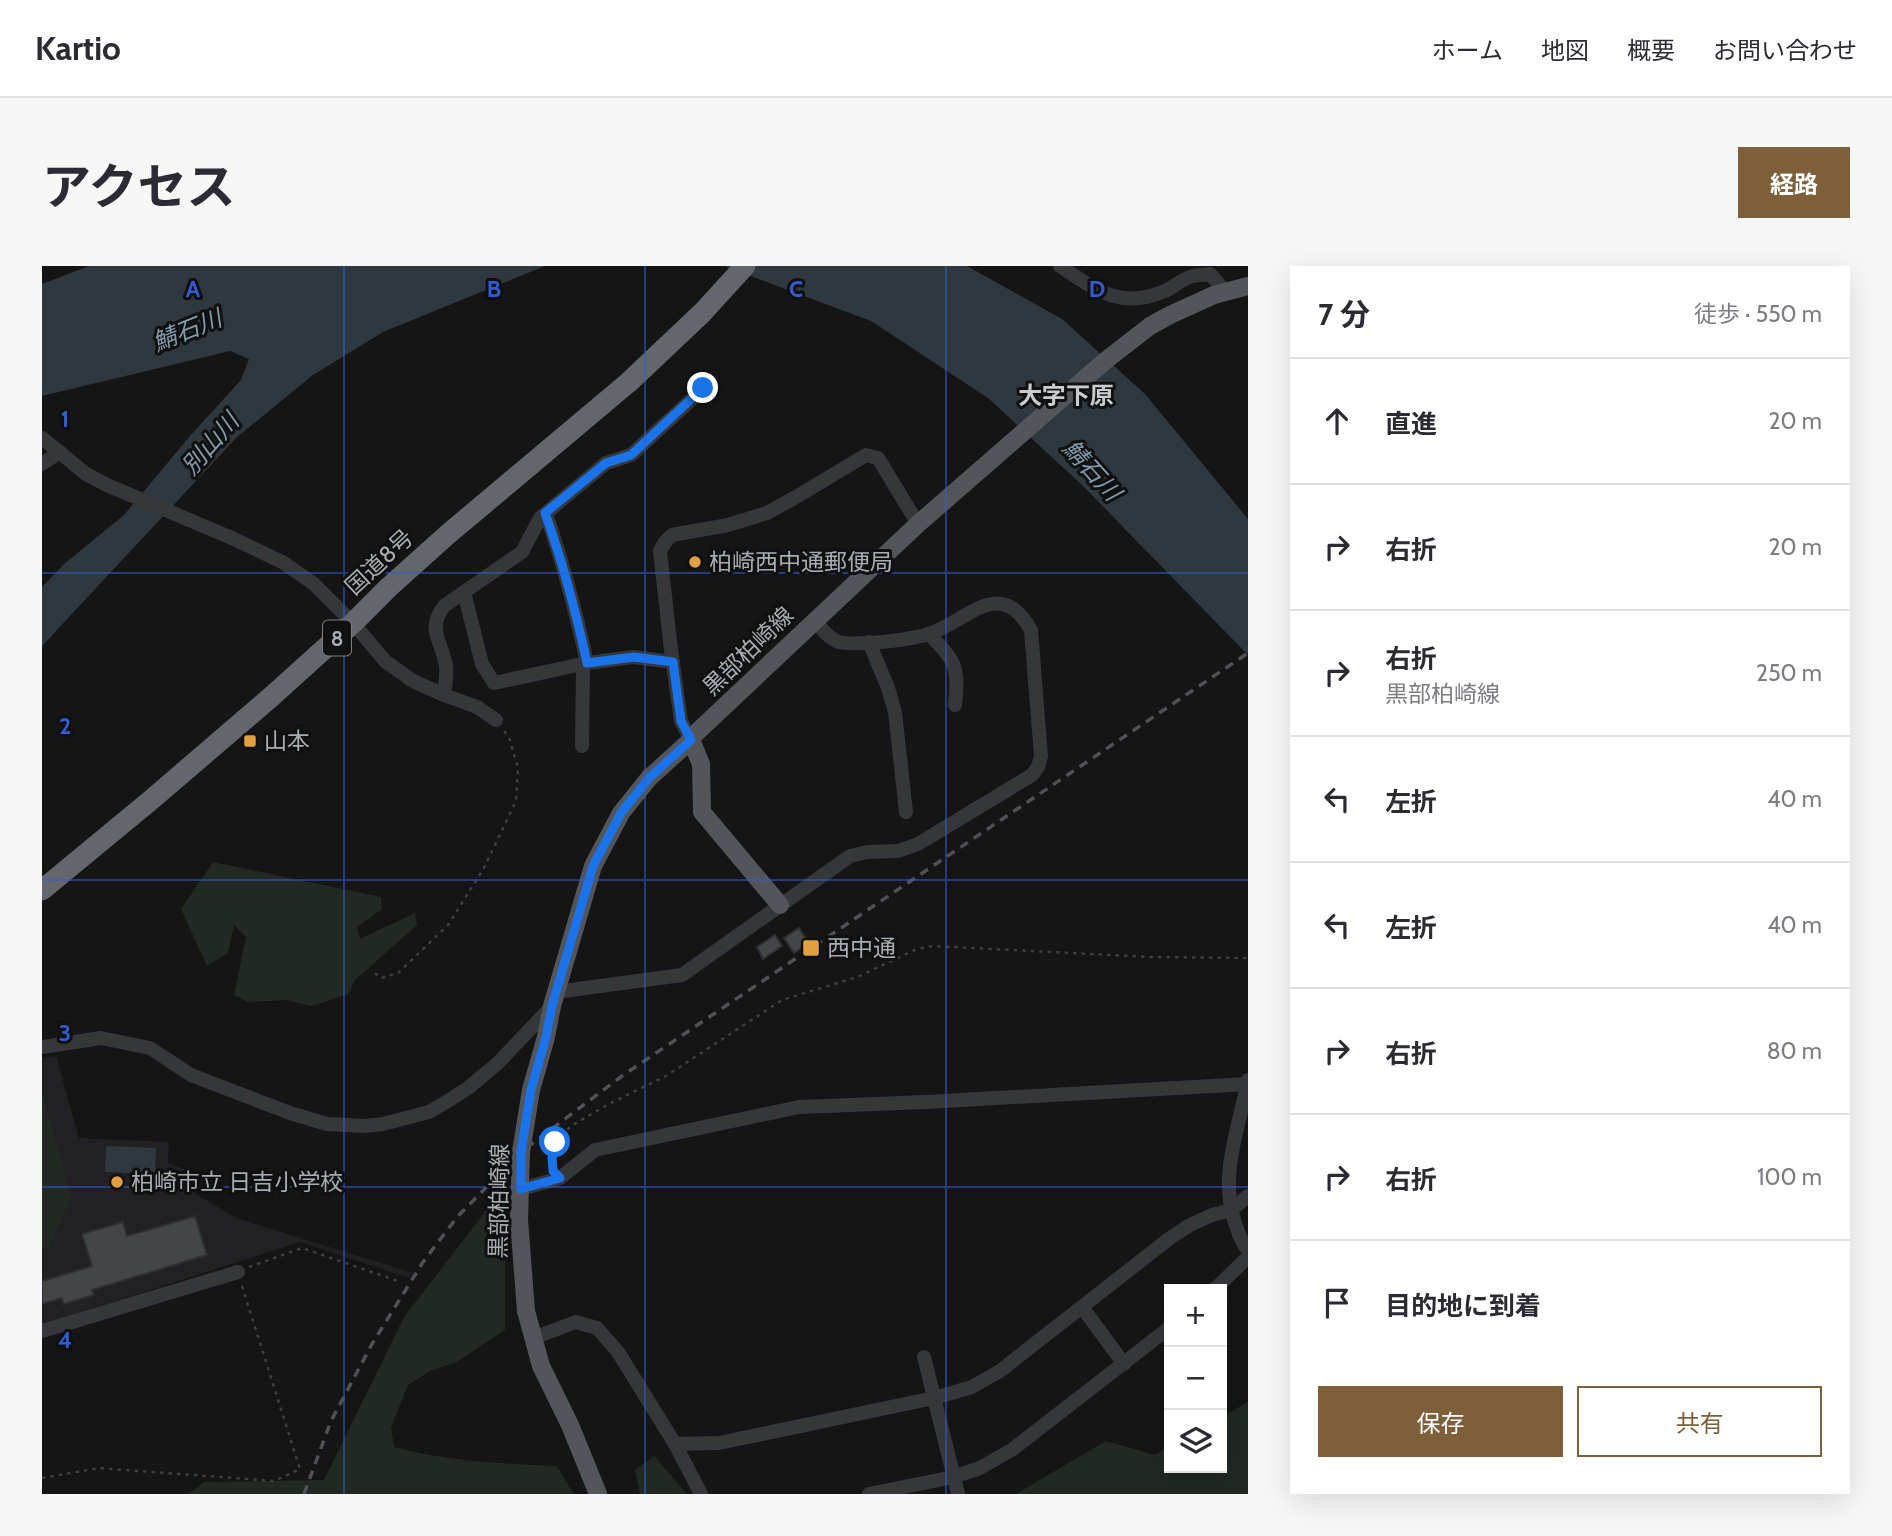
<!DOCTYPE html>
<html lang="ja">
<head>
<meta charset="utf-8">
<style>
	body { margin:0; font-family:Cabin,"Noto Sans JP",sans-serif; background:#f7f7f7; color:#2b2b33 }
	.controls { position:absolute; right:21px; bottom:21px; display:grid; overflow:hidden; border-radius:0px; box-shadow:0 7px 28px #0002 }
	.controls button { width:63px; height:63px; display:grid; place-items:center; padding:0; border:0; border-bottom:2px solid #e1e1e2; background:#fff; color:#2b2b33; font:35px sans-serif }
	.stop { position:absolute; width:21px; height:21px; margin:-16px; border:5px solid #1a73e8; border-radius:50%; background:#fff }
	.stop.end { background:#1a73e8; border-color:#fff; box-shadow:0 2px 7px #0008 }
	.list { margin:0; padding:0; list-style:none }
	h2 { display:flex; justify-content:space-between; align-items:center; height:91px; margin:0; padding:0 28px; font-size:30px }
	h2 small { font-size:23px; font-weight:400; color:#7c7c81 }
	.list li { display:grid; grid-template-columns:46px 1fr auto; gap:21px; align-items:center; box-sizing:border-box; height:126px; padding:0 28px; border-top:2px solid #e1e1e2 }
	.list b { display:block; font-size:26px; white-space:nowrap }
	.list p { margin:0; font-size:23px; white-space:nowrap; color:#7c7c81 }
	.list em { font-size:23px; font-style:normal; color:#7c7c81 }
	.actions { display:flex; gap:14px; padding:21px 28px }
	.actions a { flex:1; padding:16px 0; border:2px solid #7d603a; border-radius:0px; text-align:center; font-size:24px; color:#7d603a }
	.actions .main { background:#7d603a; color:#fff }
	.icon { flex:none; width:38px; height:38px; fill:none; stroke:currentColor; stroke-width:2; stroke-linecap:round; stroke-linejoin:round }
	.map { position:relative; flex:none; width:1206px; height:1228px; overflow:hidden; border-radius:0px }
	header { display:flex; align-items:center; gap:42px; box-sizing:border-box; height:98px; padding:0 35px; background:#fff; border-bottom:2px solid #e1e1e2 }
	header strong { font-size:33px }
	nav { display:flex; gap:38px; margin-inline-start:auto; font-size:24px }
	.intro { display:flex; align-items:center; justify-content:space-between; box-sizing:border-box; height:168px; padding:0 42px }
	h1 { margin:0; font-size:49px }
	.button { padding:18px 32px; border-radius:0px; background:#7d603a; color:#fff; font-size:24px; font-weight:700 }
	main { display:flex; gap:42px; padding:0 42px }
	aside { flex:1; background:#fff; border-radius:0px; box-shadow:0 7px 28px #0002 }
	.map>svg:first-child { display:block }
</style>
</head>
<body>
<header>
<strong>Kartio</strong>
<nav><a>ホーム</a><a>地図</a><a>概要</a><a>お問い合わせ</a></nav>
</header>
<div class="intro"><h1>アクセス</h1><a class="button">経路</a></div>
<main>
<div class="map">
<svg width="1206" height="1228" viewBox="0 0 1206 1228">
	<rect width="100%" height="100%" fill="#151516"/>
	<path fill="#212123" d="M 14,790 L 37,872 L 127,876 L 126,897 L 148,905 L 151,926 L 194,952 L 371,1007 L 367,1012 L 258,976 L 0,1059 L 0,792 Z"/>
	<g fill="#212922">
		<path d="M 171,596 L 339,631 L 340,643 L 315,661 L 318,673 L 373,647 L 375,659 L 312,715 L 307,728 L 269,740 L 244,734 L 206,736 L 192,729 L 204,671 L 192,659 L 186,687 L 165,700 L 139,643 Z"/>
		<path d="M 0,825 L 29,932 L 7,982 L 0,984 Z"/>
		<path d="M 463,940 L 463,1064 L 415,1096 L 388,1105 L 366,1119 L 349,1161 L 352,1181 C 404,1195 461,1198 515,1200 L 532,1228 L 147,1228 L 162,1216 L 282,1214 L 362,1051 L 447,941 Z"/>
		<path d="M 1206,1136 L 1206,1228 L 974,1228 L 1064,1175 L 1113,1189 L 1127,1181 L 1127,1202 L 1180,1202 L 1180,1151 Z"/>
		<path d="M 612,1190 L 645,1228 L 598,1228 L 593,1204 Z"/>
	</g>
	<g fill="#2f383e">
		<path d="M 47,0 L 503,0 L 341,66 L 271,109 L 195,171 L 0,380 L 0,321 L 22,298 L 82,249 L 148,170 L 199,114 L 207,93 L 188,85 L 0,130 L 0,18 Z"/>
		<path d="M 682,0 L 925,0 L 1020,53 L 1103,128 L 1206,253 L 1206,389 L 1039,218 L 946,132 L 829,55 Z"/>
		<path d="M 64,880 L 114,882 L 113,908 L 63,906 Z"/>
	</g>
	<g fill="#444549" stroke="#2f2f32" stroke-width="2">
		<path d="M 757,662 L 767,677 L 752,687 L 742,672 Z"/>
		<path d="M 733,669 L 740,680 L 721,693 L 715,681 Z"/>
		<path d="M 153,950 L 165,989 L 50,1024 L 52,1029 L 21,1038 L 20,1032 L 0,1038 L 0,1015 L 50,1000 L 40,968 L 81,956 L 85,970 Z"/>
	</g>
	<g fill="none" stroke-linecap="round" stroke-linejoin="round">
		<g stroke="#3c3e42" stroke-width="2.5" stroke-dasharray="3.5 5" stroke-linecap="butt">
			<path d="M 333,707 L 339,712 L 356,707 L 406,659 L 442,602 L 474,535 L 476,502 L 467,471 L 462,465"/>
			<path d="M 511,901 L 513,876 L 529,860 L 565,839 L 624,810 L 740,734 L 815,711 L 875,683 L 891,680 L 1108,691 L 1206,692"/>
			<path d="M 207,1001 L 260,982 L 356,1015"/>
			<path d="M 0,1212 L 57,1202 L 232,1215 L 258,1203 L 199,1017"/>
		</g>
		<g stroke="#36373b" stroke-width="14">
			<path d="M 1018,0 C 1054,24 1078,44 1123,25 C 1132,21 1141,12 1151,10 C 1156,9 1162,9 1168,8 L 1183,25"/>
			<path d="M 0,172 L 44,208 L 65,219 L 192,273 L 242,297 L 272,318 L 311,357 L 343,395 L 371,415 L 402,429 L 435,441 L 454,454"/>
			<path d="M 0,198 L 18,186"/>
			<path d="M 504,248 C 521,297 534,346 545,397 L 541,402 L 540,480"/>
			<path d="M 422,326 L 440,398 L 452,417 L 545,397 L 591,391 L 631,396"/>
			<path d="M 887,368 C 914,396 917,400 913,439"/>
			<path d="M 827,376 L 846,422 L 853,446 L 864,546"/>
			<path d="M 402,429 C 403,420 405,409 404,400 C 400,375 384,364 402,340 L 480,286 L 498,252 L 564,197 L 589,189 L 661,123"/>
			<path d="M 649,474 L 639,455 L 629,384 L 618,285 L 623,276 L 630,269 L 686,259 L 725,247 L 754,231 L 824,189 L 836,192 L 876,258"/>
			<path d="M 514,726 L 640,709 L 808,590 L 825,586 L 856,585 L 876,578 L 990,509 L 996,501 L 999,490 L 989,364 C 958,310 928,353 889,367 C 871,374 816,380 797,376 C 787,373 780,363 773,355"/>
			<path d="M 0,781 L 59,772 L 108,782 L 149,809 L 248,847 L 285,858 L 323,860 L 341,858 L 387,846 L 406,835 L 426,822 L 456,797 L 510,740"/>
			<path d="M 1206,814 C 1197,863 1176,910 1194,960 C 1197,969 1200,977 1206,984"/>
			<path d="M 479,923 L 518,912 L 553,884 L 757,841 L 884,836 L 1206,818"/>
			<path d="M 1173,1023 L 1206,991"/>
			<path d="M 1040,1041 L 1082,1098"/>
			<path d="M 0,1065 L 196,1006"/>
			<path d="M 491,1072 L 534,1056 L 555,1062 L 576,1086 L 633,1178 L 659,1228"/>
			<path d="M 882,1091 L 916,1228"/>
			<path d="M 633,1178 L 677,1177 L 892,1132 L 930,1121 L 958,1105 L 1128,972 L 1148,959 L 1170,949 L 1189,944 L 1206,930"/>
			<path d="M 827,1228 L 911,1211 L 938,1202 L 971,1183 L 1127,1062"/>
		</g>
		<g stroke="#52555a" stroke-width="18">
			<path d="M 649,474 L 659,498 L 660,546 L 738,639"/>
			<path d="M 556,1228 L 528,1159 L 499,1100 L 484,1045 L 477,954 L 479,886 L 489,824 L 504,771 L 510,740 L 551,600 L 579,547 L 607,512 L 649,474 L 653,468 L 876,258 L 1063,95 L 1108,60 L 1128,49 L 1172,29 L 1206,20"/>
		</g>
		<path stroke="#63666c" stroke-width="21" d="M 0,624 L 109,534 L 229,431 L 311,357 L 346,322 L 405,269 L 587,116 L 660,47 L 703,0"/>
		<path stroke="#4f5156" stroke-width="3.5" stroke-dasharray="9 7" stroke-linecap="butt" d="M 262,1228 L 289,1155 L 330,1078 L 381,996 L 416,950 L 479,886 L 580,810 L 1206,387"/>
	</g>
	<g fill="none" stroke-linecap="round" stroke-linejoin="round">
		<path stroke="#1a73e8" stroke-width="9" d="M 513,876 L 510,892 L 511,905 L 518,912 L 479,923 L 479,886 L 489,824 L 504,771 L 510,740 L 551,600 L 579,547 L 607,512 L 649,474 L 639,455 L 631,396 L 592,391 L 545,397 C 534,346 521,297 503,247 L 564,197 L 589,189 L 661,122"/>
	</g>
	<path fill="none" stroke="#325cd3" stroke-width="2" stroke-opacity="0.55" d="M 302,0 L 302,1228M 603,0 L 603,1228M 904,0 L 904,1228M 0,307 L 1206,307M 0,614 L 1206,614M 0,921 L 1206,921"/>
	<g fill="#e1a042" stroke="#101011" stroke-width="2.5">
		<circle cx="653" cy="296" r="7"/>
		<rect x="201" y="468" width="14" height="14" rx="3.5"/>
		<rect x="760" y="673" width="18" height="18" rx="3.5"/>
		<circle cx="75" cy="916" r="7"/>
	</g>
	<g text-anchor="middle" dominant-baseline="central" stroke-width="6" stroke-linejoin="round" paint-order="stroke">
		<rect fill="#101011" stroke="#7a7e84" stroke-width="2" x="281" y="354.5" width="28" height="35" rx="5"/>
		<g font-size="21" font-weight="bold" fill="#a8adb5">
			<text x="295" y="372">8</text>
		</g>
		<g font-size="23" fill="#a8adb5" stroke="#101011">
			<text transform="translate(337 296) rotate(-43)">国道8号</text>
			<text transform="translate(706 385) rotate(-44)">黒部柏崎線</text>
			<text transform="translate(457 935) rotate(-89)">黒部柏崎線</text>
		</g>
		<g font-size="23" fill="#a8adb5" stroke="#101011" text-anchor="start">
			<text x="667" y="296">柏崎西中通郵便局</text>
			<text x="222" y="475">山本</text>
			<text x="785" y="682">西中通</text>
			<text x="89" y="916">柏崎市立 日吉小学校</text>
		</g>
		<g font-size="24" font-style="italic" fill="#829cad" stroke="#101011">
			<text transform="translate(145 64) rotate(-22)">鯖石川</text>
			<text transform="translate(168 178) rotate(-49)">別山川</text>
			<text transform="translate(1050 204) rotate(48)">鯖石川</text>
		</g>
		<g font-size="24" font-weight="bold" fill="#c8ccd2" stroke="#101011">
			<text x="1024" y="129">大字下原</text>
		</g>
	</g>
	<g font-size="23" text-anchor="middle" font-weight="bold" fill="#325cd3" stroke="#101011" stroke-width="6" stroke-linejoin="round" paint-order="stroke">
		<text x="151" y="31">A</text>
		<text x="452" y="31">B</text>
		<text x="754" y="31">C</text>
		<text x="1055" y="31">D</text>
		<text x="23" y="161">1</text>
		<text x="23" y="468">2</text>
		<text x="23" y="775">3</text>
		<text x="23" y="1082">4</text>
	</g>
</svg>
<div class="controls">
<button>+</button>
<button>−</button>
<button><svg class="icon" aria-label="layers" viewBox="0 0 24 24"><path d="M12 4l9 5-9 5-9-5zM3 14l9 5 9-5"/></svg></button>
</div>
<div class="stop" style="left:513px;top:876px"></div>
<div class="stop end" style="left:661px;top:122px"></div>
</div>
<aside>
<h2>7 分<small>徒歩 · 550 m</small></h2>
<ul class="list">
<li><svg class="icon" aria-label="ahead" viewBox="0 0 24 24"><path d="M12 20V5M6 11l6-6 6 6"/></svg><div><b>直進</b></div><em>20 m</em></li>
<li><svg class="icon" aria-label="right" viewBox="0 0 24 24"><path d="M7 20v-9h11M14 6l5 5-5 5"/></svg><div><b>右折</b></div><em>20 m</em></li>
<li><svg class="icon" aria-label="right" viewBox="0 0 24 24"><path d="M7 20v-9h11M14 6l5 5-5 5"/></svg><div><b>右折</b><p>黒部柏崎線</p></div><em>250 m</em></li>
<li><svg class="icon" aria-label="left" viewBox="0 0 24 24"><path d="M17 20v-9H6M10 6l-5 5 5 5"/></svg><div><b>左折</b></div><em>40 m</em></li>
<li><svg class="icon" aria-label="left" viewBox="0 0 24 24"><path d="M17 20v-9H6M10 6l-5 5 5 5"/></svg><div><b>左折</b></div><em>40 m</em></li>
<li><svg class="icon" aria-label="right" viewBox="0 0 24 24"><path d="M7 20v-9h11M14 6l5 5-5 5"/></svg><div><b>右折</b></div><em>80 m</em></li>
<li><svg class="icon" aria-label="right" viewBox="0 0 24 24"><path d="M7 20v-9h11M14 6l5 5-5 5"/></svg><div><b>右折</b></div><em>100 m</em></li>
<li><svg class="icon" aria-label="arrive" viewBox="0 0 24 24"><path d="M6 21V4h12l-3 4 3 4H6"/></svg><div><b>目的地に到着</b></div></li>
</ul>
<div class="actions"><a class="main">保存</a><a>共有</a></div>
</aside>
</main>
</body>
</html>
